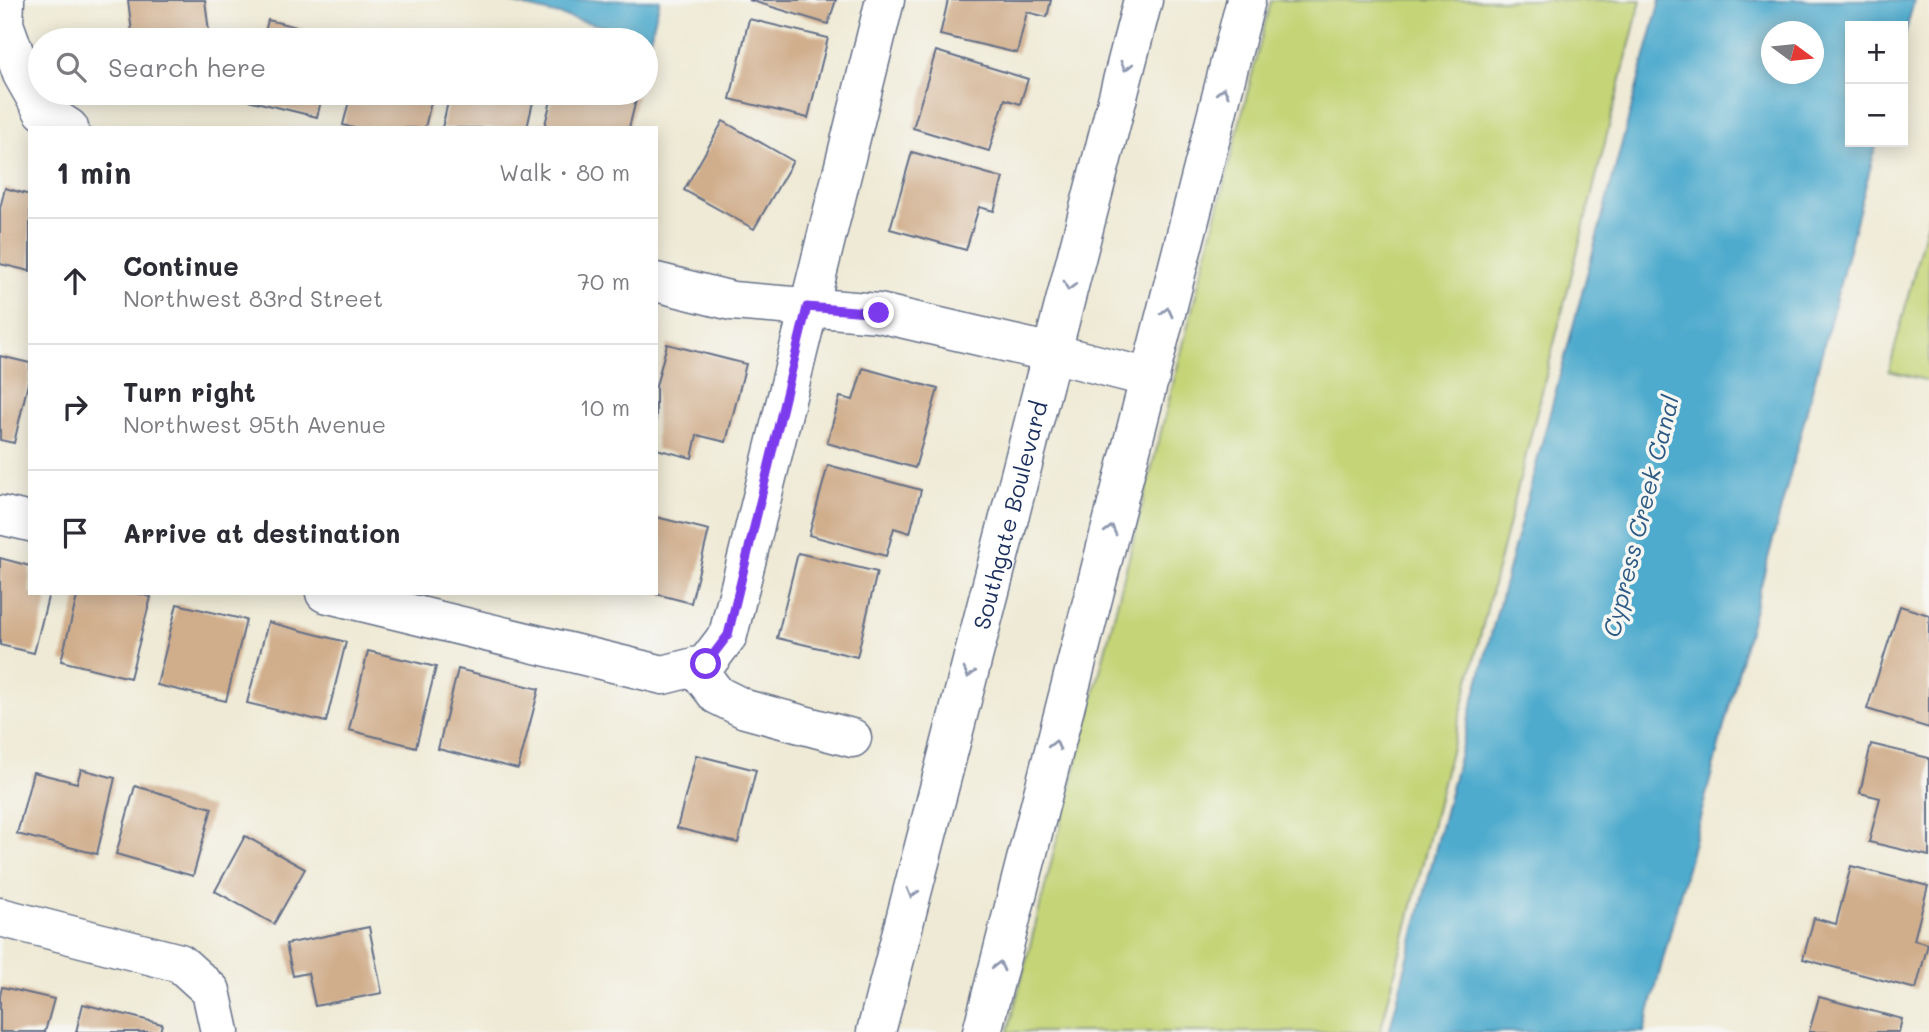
<!DOCTYPE html>
<html lang="en">
<head>
<meta charset="utf-8">
<style>
	body { margin:0; font-family:Mali,sans-serif; background:#f2f2f3; color:#2b2b33 }
	.controls { position:absolute; right:21px; top:21px; display:grid; overflow:hidden; border-radius:0px; box-shadow:0 4px 18px #0003 }
	.controls button { width:63px; height:63px; display:grid; place-items:center; padding:0; border:0; border-bottom:2px solid #e1e1e2; background:#fff; color:#2b2b33; font:35px sans-serif }
	.compass { position:absolute; left:1761px; top:21px; width:63px; height:63px; border-radius:50%; background:#fff; box-shadow:0 4px 18px #0003; rotate:105deg }
	.stop { position:absolute; width:21px; height:21px; margin:-16px; border:5px solid #7c3aed; border-radius:50%; background:#fff }
	.stop.end { background:#7c3aed; border-color:#fff; box-shadow:0 2px 7px #0008 }
	.list { margin:0; padding:0; list-style:none }
	h2 { display:flex; justify-content:space-between; align-items:center; height:91px; margin:0; padding:0 28px; font-size:30px }
	h2 small { font-size:23px; font-weight:400; color:#7c7c81 }
	.list li { display:grid; grid-template-columns:46px 1fr auto; gap:21px; align-items:center; box-sizing:border-box; height:126px; padding:0 28px; border-top:2px solid #e1e1e2 }
	.list b { display:block; font-size:26px; white-space:nowrap }
	.list p { margin:0; font-size:23px; white-space:nowrap; color:#7c7c81 }
	.list em { font-size:23px; font-style:normal; color:#7c7c81 }
	.icon { flex:none; width:38px; height:38px; fill:none; stroke:currentColor; stroke-width:2; stroke-linecap:round; stroke-linejoin:round }
	.map { position:relative; flex:none; width:1929px; height:1032px; overflow:hidden }
	.search { position:absolute; background:#fff; box-shadow:0 4px 18px #0003; left:28px; top:28px; width:630px; height:77px; display:flex; align-items:center; gap:18px; box-sizing:border-box; padding:0 24px; border-radius:38px; color:#7c7c81; font-size:26px }
	.panel { position:absolute; background:#fff; box-shadow:0 4px 18px #0003; left:28px; top:126px; width:630px; height:469px; border-radius:0px }
	.map>svg:first-child { display:block }
</style>
</head>
<body>
<div class="map">
<svg width="1929" height="1032" viewBox="0 0 1929 1032">
	<rect width="100%" height="100%" fill="#f6f6f2"/>
	<filter id="ink" filterUnits="userSpaceOnUse"><feTurbulence type="fractalNoise" baseFrequency=".0143" numOctaves="2"/><feDisplacementMap in="SourceGraphic" scale="14" xChannelSelector="R" yChannelSelector="G"/><feConvolveMatrix kernelMatrix="1 2 1 2 8 2 1 2 1" color-interpolation-filters="sRGB"/></filter>
	<filter id="wash" filterUnits="userSpaceOnUse"><feTurbulence type="fractalNoise" baseFrequency=".00686" numOctaves="4" result="noise"/><feDisplacementMap in="SourceGraphic" scale="28" xChannelSelector="R" yChannelSelector="G"/><feGaussianBlur stdDeviation="1.57" result="paint"/><feColorMatrix in="noise" values="0 0 0 0 0 0 0 0 0 0 0 0 0 0 0 0 0 1.4 0 .05"/><feComposite in="paint" operator="in"/></filter>
	<g filter="url(#wash)">
		<rect width="100%" height="100%" fill="#efead5"/>
		<g fill="#c4d476" stroke="#70826a" stroke-width="2">
			<path d="M 1271,0 L 1641,0 L 1380,1032 L 1008,1032 Z"/>
			<path d="M 1929,214 L 1929,381 L 1889,371 Z"/>
		</g>
		<g fill="#4fabcd" stroke="#356d96" stroke-width="2" fill-rule="evenodd">
			<path d="M 500,0 L 660,0 L 650,38 Z"/>
			<path d="M 1660,0 L 1914,0 L 1903,42 L 1903,26 L 1850,26 L 1850,142 L 1877,142 L 1644,1032 L 1389,1032 L 1473,702 ZM 1772,32 L 1814,32 L 1814,74 L 1772,74 Z"/>
		</g>
		<g id="blocks">
			<g fill="#d0ad8b">
				<path d="M 128,0 L 205,0 L 210,40 L 133,40 Z"/>
				<path d="M 749,0 L 836,0 L 828,24 Z"/>
				<path d="M 948,0 L 1051,0 L 1047,17 L 1027,12 L 1017,53 L 940,35 Z"/>
				<path d="M 749,19 L 828,38 L 808,118 L 730,99 Z"/>
				<path d="M 268,20 L 337,37 L 336,40 L 263,40 Z"/>
				<path d="M 936,51 L 1028,79 L 1020,104 L 1005,99 L 989,151 L 913,128 Z"/>
				<path d="M 250,93 L 323,93 L 317,117 L 248,100 Z"/>
				<path d="M 351,93 L 433,93 L 425,128 L 353,128 L 343,125 Z"/>
				<path d="M 450,93 L 535,93 L 527,128 L 442,128 Z"/>
				<path d="M 553,93 L 623,93 L 637,96 L 629,128 L 544,128 Z"/>
				<path d="M 723,121 L 793,161 L 754,229 L 684,190 Z"/>
				<path d="M 912,152 L 1003,178 L 994,211 L 979,207 L 966,250 L 890,229 Z"/>
				<path d="M 5,188 L 30,195 L 30,271 L 0,264 L 0,208 Z"/>
				<path d="M 667,344 L 746,364 L 726,442 L 697,435 L 692,458 L 656,449 L 656,386 Z"/>
				<path d="M 0,356 L 30,363 L 30,375 L 14,443 L 0,440 Z"/>
				<path d="M 863,368 L 938,389 L 915,468 L 827,443 L 840,397 L 853,400 Z"/>
				<path d="M 828,465 L 921,490 L 910,533 L 894,528 L 886,556 L 809,535 Z"/>
				<path d="M 656,517 L 709,530 L 691,603 L 656,594 Z"/>
				<path d="M 798,553 L 877,572 L 857,657 L 777,638 Z"/>
				<path d="M 0,558 L 30,566 L 30,593 L 49,593 L 34,653 L 0,645 Z"/>
				<path d="M 78,593 L 136,593 L 151,597 L 130,678 L 61,661 Z"/>
				<path d="M 177,604 L 246,620 L 226,701 L 157,685 Z"/>
				<path d="M 1900,606 L 1929,615 L 1929,728 L 1867,709 Z"/>
				<path d="M 268,622 L 346,642 L 326,722 L 247,703 Z"/>
				<path d="M 368,651 L 436,667 L 416,747 L 349,730 Z"/>
				<path d="M 458,669 L 539,689 L 518,769 L 438,749 Z"/>
				<path d="M 1871,744 L 1929,758 L 1929,856 L 1869,842 L 1880,798 L 1860,793 Z"/>
				<path d="M 696,755 L 756,770 L 738,843 L 677,828 Z"/>
				<path d="M 81,769 L 115,778 L 97,854 L 17,834 L 33,772 L 77,783 Z"/>
				<path d="M 135,786 L 212,808 L 193,876 L 116,854 Z"/>
				<path d="M 245,836 L 305,869 L 274,924 L 215,891 Z"/>
				<path d="M 1851,866 L 1928,886 L 1914,940 L 1928,944 L 1916,989 L 1803,959 L 1814,918 L 1836,924 Z"/>
				<path d="M 369,927 L 382,993 L 315,1006 L 308,973 L 293,976 L 286,944 Z"/>
				<path d="M 2,987 L 54,999 L 45,1032 L 0,1032 L 0,996 Z"/>
				<path d="M 1819,997 L 1902,1019 L 1899,1032 L 1809,1032 Z"/>
				<path d="M 83,1004 L 162,1024 L 160,1032 L 76,1032 Z"/>
			</g>
		</g>
	</g>
	<g filter="url(#ink)">
		<use href="#blocks" fill-opacity="0" stroke="#657088" stroke-width="2"/>
		<g fill="none" stroke-linecap="round" stroke-linejoin="round">
			<defs>
				<g id="minor">
					<path d="M 5,0 L 4,24 L 22,74 L 43,111 L 69,128"/>
					<path d="M 656,282 L 732,301 L 879,313 L 1052,353 L 1150,378"/>
					<path d="M 0,515 L 30,522"/>
					<path d="M 325,593 L 663,675 L 706,664 L 728,635 L 885,0"/>
					<path d="M 695,667 L 717,695 L 745,709 L 852,738"/>
					<path d="M 0,917 L 180,963 L 211,991 L 220,1032"/>
				</g>
				<g id="major">
					<path id="s1" d="M 876,1032 L 1143,0"/>
					<path d="M 982,1032 L 1246,0"/>
				</g>
			</defs>
			<use href="#minor" stroke="#657088" stroke-width="41"/>
			<use href="#major" stroke="#657088" stroke-width="41"/>
			<use href="#minor" stroke="#fff" stroke-width="38"/>
			<use href="#major" stroke="#fff" stroke-width="38"/>
		</g>
		<defs><path id="oneway-chevron" d="M-2-3.5L2.5 0L-2 3.5" fill="none" stroke-width="1.6" stroke-linecap="round" stroke-linejoin="round" transform="scale(1.75)"/></defs>
		<g stroke="#8d97ae">
			<use href="#oneway-chevron" transform="translate(1126 66) rotate(104)"/>
			<use href="#oneway-chevron" transform="translate(1223 92) rotate(-76)"/>
			<use href="#oneway-chevron" transform="translate(1069 286) rotate(104)"/>
			<use href="#oneway-chevron" transform="translate(1167 312) rotate(-76)"/>
			<use href="#oneway-chevron" transform="translate(1111 530) rotate(-75)"/>
			<use href="#oneway-chevron" transform="translate(969 673) rotate(105)"/>
			<use href="#oneway-chevron" transform="translate(1055 745) rotate(-76)"/>
			<use href="#oneway-chevron" transform="translate(912 893) rotate(105)"/>
			<use href="#oneway-chevron" transform="translate(999 966) rotate(-76)"/>
		</g>
	</g>
	<g fill="none" stroke-linecap="round" stroke-linejoin="round" filter="url(#ink)">
		<path stroke="#7c3aed" stroke-width="9" d="M 706,664 L 728,635 L 807,307 L 879,313"/>
	</g>
	<g text-anchor="middle" dominant-baseline="central" stroke-width="7" stroke-linejoin="round" paint-order="stroke">
		<g font-size="23" fill="#1b2f5e" stroke="#f6f6f2">
			<text stroke="none"><textPath href="#s1" startOffset="534">Southgate Boulevard</textPath></text>
		</g>
		<g font-size="24" font-style="italic" fill="#2d5a85" stroke="#f6f6f2">
			<text transform="translate(1640 516) rotate(-76)">Cypress Creek Canal</text>
		</g>
	</g>
</svg>
<div class="controls">
<button>+</button>
<button>−</button>
</div>
<svg class="compass" viewBox="-18 -18 36 36"><path d="M0-13l5 13h-10z" fill="#e53935"/><path d="M0 13l5-13h-10z" fill="#7c7c81"/></svg>
<div class="stop" style="left:706px;top:664px"></div>
<div class="stop end" style="left:879px;top:313px"></div>
<div class="search"><svg class="icon" aria-label="search" viewBox="0 0 24 24"><circle cx="10" cy="10" r="6"/><path d="M15 15l6 6"/></svg>Search here</div>
<section class="panel">
<h2>1 min<small>Walk · 80 m</small></h2>
<ul class="list">
<li><svg class="icon" aria-label="ahead" viewBox="0 0 24 24"><path d="M12 20V5M6 11l6-6 6 6"/></svg><div><b>Continue</b><p>Northwest 83rd Street</p></div><em>70 m</em></li>
<li><svg class="icon" aria-label="right" viewBox="0 0 24 24"><path d="M7 20v-9h11M14 6l5 5-5 5"/></svg><div><b>Turn right</b><p>Northwest 95th Avenue</p></div><em>10 m</em></li>
<li><svg class="icon" aria-label="arrive" viewBox="0 0 24 24"><path d="M6 21V4h12l-3 4 3 4H6"/></svg><div><b>Arrive at destination</b></div></li>
</ul>
</section>
</div>
</body>
</html>
